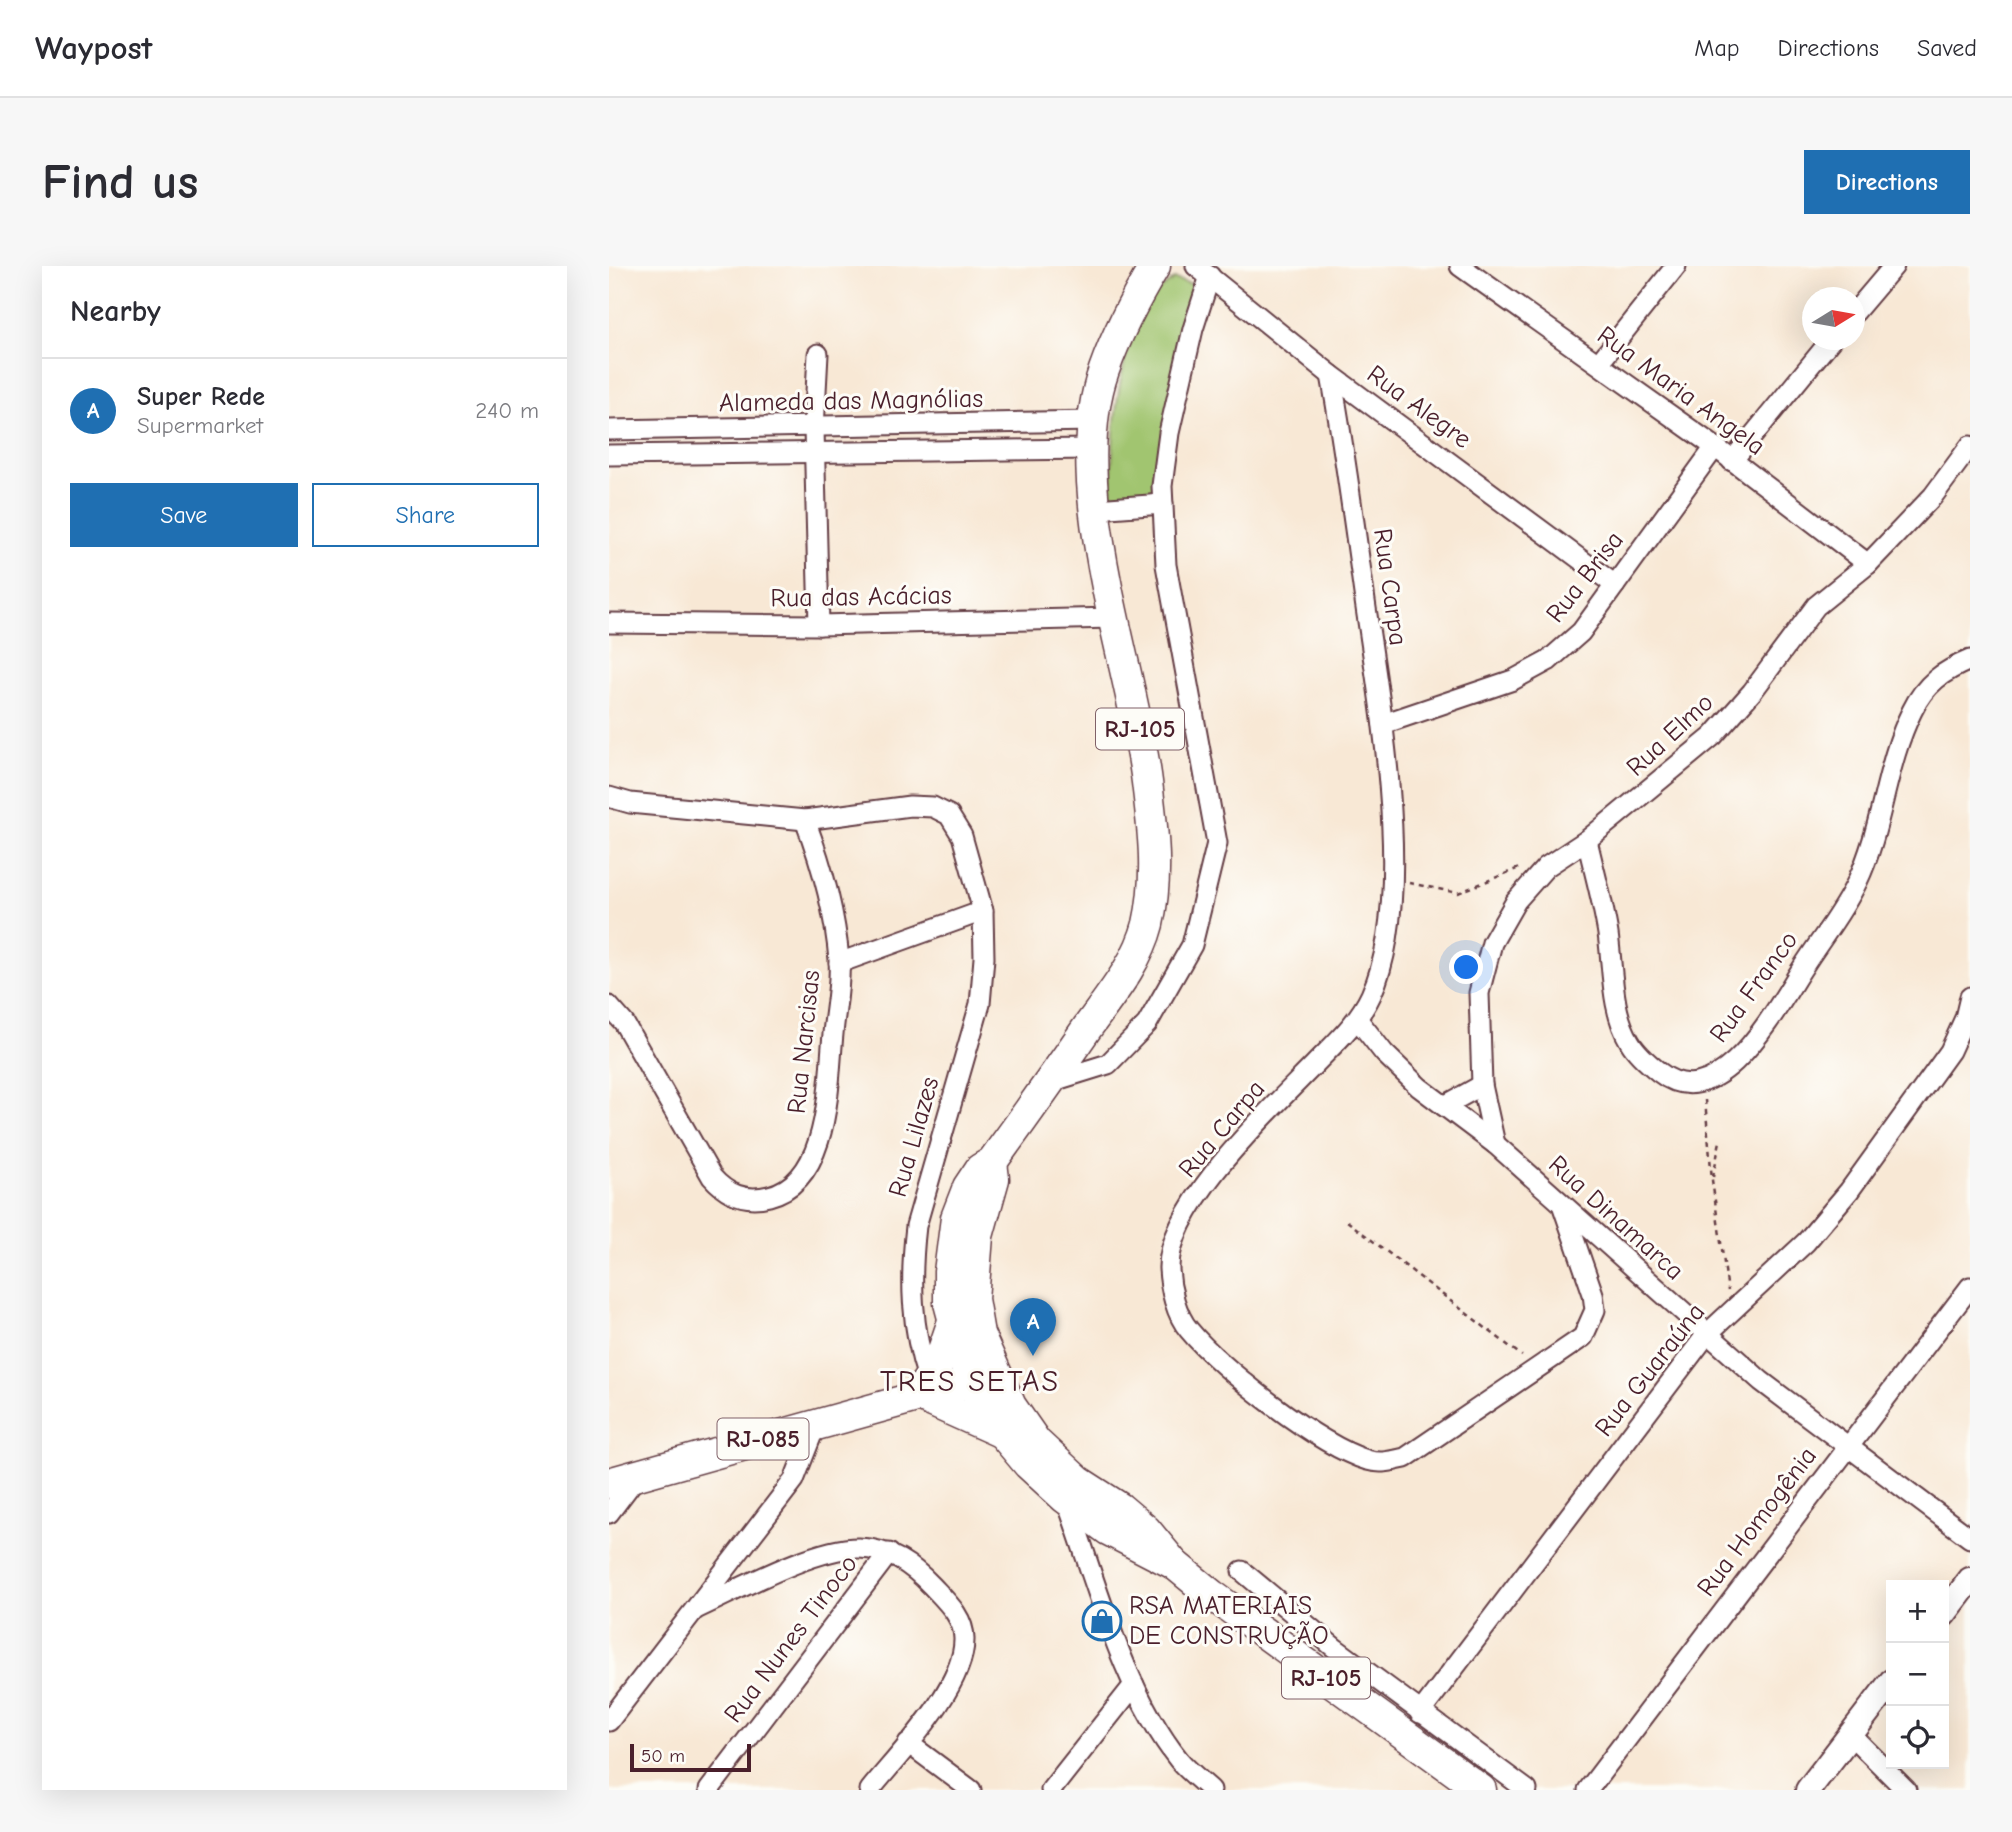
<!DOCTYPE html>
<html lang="en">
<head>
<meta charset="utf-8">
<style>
	body { margin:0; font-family:"Comic Neue",sans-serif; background:#f7f7f7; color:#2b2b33 }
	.controls { position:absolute; right:21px; bottom:21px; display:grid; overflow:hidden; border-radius:0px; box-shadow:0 7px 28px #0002 }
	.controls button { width:63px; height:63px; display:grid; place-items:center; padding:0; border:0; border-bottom:2px solid #e1e1e2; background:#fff; color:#2b2b33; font:35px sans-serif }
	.compass { position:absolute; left:1193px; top:21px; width:63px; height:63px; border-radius:50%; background:#fff; box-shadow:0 7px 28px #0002; rotate:79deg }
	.scale { position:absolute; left:21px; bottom:18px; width:121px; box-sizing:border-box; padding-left:7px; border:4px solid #4a1f2b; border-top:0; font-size:19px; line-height:24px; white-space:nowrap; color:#4a1f2b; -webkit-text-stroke:5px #fdfcf7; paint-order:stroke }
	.you { position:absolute; left:858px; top:702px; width:24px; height:24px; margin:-18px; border:5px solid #fff; border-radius:50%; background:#1a73e8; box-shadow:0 0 0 10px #1a73e833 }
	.badge { display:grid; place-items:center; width:46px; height:46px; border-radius:50%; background:#1f6fb2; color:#fff; font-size:23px; font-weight:700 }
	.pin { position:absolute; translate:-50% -58px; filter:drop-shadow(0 2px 4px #0008) }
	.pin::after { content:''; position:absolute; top:37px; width:24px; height:21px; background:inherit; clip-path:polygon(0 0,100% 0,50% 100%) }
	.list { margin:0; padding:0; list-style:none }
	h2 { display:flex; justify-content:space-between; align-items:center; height:91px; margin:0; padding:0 28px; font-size:30px }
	h2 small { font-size:23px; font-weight:400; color:#7c7c81 }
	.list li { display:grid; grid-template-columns:46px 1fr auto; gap:21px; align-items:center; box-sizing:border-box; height:105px; padding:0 28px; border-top:2px solid #e1e1e2 }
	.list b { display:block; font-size:26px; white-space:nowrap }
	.list p { margin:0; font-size:23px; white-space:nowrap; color:#7c7c81 }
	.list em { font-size:23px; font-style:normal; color:#7c7c81 }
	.actions { display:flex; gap:14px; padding:21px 28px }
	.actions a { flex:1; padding:16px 0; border:2px solid #1f6fb2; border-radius:0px; text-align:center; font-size:24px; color:#1f6fb2 }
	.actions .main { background:#1f6fb2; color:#fff }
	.icon { flex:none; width:38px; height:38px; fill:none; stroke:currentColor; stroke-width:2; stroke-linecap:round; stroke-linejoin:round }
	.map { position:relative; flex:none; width:1361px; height:1524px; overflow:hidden; border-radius:0px }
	header { display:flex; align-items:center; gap:42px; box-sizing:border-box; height:98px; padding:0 35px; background:#fff; border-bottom:2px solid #e1e1e2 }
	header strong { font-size:33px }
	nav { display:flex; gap:38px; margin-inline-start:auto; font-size:24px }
	.intro { display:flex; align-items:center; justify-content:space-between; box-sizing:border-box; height:168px; padding:0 42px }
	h1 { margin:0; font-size:49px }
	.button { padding:18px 32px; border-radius:0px; background:#1f6fb2; color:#fff; font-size:24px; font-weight:700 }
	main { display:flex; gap:42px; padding:0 42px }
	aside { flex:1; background:#fff; border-radius:0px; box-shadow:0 7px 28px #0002 }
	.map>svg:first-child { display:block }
</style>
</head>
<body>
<header>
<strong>Waypost</strong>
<nav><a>Map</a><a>Directions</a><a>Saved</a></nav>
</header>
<div class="intro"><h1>Find us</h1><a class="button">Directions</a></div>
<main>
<aside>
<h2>Nearby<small></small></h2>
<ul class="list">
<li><span class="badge">A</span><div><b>Super Rede</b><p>Supermarket</p></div><em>240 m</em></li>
</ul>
<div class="actions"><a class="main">Save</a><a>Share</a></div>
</aside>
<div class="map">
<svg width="1361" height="1524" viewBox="0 0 1361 1524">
	<rect width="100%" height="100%" fill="#fdfcf7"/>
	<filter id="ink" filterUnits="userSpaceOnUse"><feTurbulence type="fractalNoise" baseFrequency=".0143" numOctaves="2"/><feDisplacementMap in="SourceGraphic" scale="14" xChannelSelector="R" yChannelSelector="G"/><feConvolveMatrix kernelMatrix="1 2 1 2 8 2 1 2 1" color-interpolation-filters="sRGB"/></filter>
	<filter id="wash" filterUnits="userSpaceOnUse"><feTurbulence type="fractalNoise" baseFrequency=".00686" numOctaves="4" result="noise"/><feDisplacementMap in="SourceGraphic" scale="28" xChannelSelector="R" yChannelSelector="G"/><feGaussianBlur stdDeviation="1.57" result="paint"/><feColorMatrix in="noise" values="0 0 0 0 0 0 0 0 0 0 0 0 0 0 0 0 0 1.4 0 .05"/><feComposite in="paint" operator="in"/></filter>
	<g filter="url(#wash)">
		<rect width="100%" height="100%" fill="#f8e8d5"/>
		<path fill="#a1c56f" stroke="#76724d" stroke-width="2" d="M 565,13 L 582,18 L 590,26 L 544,225 L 502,230 C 503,171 507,84 541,34 C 546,26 558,19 565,13 Z"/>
	</g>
	<g filter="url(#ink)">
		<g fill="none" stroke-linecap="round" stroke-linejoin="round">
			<defs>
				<g id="minor">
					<path d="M 587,0 L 722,109 L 1006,319"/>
					<path d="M 851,0 L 1106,181 L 1259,298"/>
					<path d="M 1246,46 L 1285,0"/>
					<path d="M 209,88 L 205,163 L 210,359"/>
					<path d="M 990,97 L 1067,0"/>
					<path d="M 722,109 C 736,186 746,264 757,342 C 772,446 806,633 762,729 C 749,757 726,777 705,799 C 662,843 558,940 560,1003 C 561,1022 567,1049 580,1064 C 612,1103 709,1179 758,1194 C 771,1198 783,1195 796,1192 L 974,1071 L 986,1044 L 984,1028 L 954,941"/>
					<path d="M 0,164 L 485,155"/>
					<path d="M 0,189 L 483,183"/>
					<path d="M 1123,195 L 1222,74"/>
					<path d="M 487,243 L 554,238"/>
					<path d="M 0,357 L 210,359 L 504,352"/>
					<path d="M 774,458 L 904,414 L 939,395 L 972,366 L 1106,181"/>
					<path d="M 0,531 L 21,537 L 196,554 L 301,540 L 324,541 L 340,549 L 353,570 L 374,645 L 375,692 L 371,738 L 307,960 C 301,1012 302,1062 319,1112"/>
					<path d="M 978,574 C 985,605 994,636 999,668 C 1004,703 1002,745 1021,776 C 1028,788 1040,798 1050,806 C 1110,854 1168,741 1194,701 C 1211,674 1234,646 1248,616 C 1274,562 1276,499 1303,445 C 1316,418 1334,405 1361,394"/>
					<path d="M 230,697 L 374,645"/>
					<path d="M 0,740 L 15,757 L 103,911 C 118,928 136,936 160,930 C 221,915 219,819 224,768 C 226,744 232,718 230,694 C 226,645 213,599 196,554"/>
					<path d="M 749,754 L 775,787 L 810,821 L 886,878 L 1152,1115 L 1361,1272"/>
					<path d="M 441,816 L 499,798 L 538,758 L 583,679 L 608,577 L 557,299 L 553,220 L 560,167 L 584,63 L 601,10"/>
					<path d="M 835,840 L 873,819"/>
					<path d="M 886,878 L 873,819 L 870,727 L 883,677 L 907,635 L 937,601 L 978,574 L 1104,470 L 1143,426 L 1207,340 L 1259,298 L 1324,230 L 1361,180"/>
					<path d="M 457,1233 C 488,1318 513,1422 570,1494 C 579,1505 591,1514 602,1524"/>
					<path d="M 0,1247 L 28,1210"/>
					<path d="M 633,1305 L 727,1383 L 918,1524"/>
					<path d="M 87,1343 C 129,1324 206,1281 250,1282 C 281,1283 303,1299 323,1320 C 337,1335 355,1351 355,1373 C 356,1421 290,1488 261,1524"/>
					<path d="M 811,1447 L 1098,1068 L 1197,976 L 1240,925 L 1341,785 L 1356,752 L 1361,731"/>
					<path d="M 0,1455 L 185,1214 L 207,1158"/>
					<path d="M 1242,1469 L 1297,1524"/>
					<path d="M 299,1477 L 362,1524"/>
					<path d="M 100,1524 L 280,1287"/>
					<path d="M 442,1524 L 525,1419"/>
					<path d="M 979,1524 L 1361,1021"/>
				</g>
				<g id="tertiary">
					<path d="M 1335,1348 L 1361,1314"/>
					<path d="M 1199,1524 L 1282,1416"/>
				</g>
				<g id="primary">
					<path d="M 546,0 C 526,33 508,67 495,104 C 454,220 523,396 538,516 C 544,564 550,610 539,658 C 529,697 501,730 478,762 C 447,807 415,852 383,896 L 371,903 L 359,921 L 347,952 L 340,1006 L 340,1037 L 361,1116 L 393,1167 L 419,1198 L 456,1232 L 499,1264 L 565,1298"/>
					<path d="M 383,896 L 385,913 L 369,970 L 364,1033 L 370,1068 L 402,1140 L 427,1176 L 469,1215 L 511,1242 L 537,1264 L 565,1298 L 603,1329 L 872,1524"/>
					<path d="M 308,1129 L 393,1167"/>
					<path d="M 308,1129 L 329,1099 L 344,1055"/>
					<path d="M 0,1217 L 361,1116"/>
				</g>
			</defs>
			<use href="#minor" stroke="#643d44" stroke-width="23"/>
			<use href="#tertiary" stroke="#643d44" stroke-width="28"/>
			<use href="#primary" stroke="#643d44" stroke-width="33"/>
			<g stroke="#643d44" stroke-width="2.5" stroke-dasharray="5 5" stroke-linecap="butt">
				<path d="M 800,617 L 849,627 L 910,602"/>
				<path d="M 1096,834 L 1103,914 L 1119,1025"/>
				<path d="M 1104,911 L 1111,875"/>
				<path d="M 738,955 L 913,1090"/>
			</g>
			<use href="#minor" stroke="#fff" stroke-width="19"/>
			<use href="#tertiary" stroke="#fff" stroke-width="24"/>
			<use href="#primary" stroke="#fff" stroke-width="30"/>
		</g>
	</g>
	<defs>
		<symbol id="shop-ring" viewBox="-11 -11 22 22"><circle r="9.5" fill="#fdfcf7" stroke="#1f6fb2" stroke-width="1.5"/><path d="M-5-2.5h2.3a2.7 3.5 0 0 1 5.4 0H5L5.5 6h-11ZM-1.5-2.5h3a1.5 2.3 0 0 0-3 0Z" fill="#1f6fb2"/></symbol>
	</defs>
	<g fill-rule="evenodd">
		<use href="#shop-ring" x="471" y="1333" width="44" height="44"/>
	</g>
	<g text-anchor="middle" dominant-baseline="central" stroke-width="6" stroke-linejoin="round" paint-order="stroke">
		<g fill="#fdfcf7" stroke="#806168" stroke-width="2">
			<rect x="487" y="442.5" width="88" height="41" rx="5"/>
			<rect x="108.5" y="1152.5" width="91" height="41" rx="5"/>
			<rect x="673" y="1391.5" width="88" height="41" rx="5"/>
		</g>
		<g font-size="24" font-weight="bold" fill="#4a1f2b">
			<text x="531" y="463">RJ-105</text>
			<text x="154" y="1173">RJ-085</text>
			<text x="717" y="1412">RJ-105</text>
		</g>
		<g font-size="26" fill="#4a1f2b" stroke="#fdfcf7">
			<text transform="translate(1072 125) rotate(36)">Rua Maria Angela</text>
			<text transform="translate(242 135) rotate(-1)">Alameda das Magnólias</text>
			<text transform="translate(810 141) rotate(36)">Rua Alegre</text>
			<text transform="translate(976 311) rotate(-52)">Rua Brisa</text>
			<text transform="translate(781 321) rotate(82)">Rua Carpa</text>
			<text transform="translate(252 331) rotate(-1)">Rua das Acácias</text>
			<text transform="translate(1061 469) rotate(-43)">Rua Elmo</text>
			<text transform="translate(1145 721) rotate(-54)">Rua Franco</text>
			<text transform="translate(195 776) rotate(-84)">Rua Narcisas</text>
			<text transform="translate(613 863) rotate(-50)">Rua Carpa</text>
			<text transform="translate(305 871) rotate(-74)">Rua Lilazes</text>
			<text transform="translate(1007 952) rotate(42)">Rua Dinamarca</text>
			<text transform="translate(1041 1104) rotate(-52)">Rua Guaraúna</text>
			<text transform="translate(1148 1256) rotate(-53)">Rua Homogênia</text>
			<text transform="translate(182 1373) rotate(-53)">Rua Nunes Tinoco</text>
		</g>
		<g font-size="26" fill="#4a1f2b" stroke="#fdfcf7" text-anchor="start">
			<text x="520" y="1340">RSA MATERIAIS<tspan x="520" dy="30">DE CONSTRUÇÃO</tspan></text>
		</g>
		<g font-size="30" letter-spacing="2" fill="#4a1f2b" stroke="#fdfcf7">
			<text x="361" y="1115">TRES SETAS</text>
		</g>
	</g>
</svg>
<div class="controls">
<button>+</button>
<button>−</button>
<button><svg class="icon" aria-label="locate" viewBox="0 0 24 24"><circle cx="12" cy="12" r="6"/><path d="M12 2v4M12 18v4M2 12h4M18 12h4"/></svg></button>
</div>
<svg class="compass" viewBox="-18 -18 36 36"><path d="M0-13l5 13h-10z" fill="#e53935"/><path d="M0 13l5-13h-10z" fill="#7c7c81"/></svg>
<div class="scale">50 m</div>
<div class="you"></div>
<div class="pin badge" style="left:424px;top:1090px">A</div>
</div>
</main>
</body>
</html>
